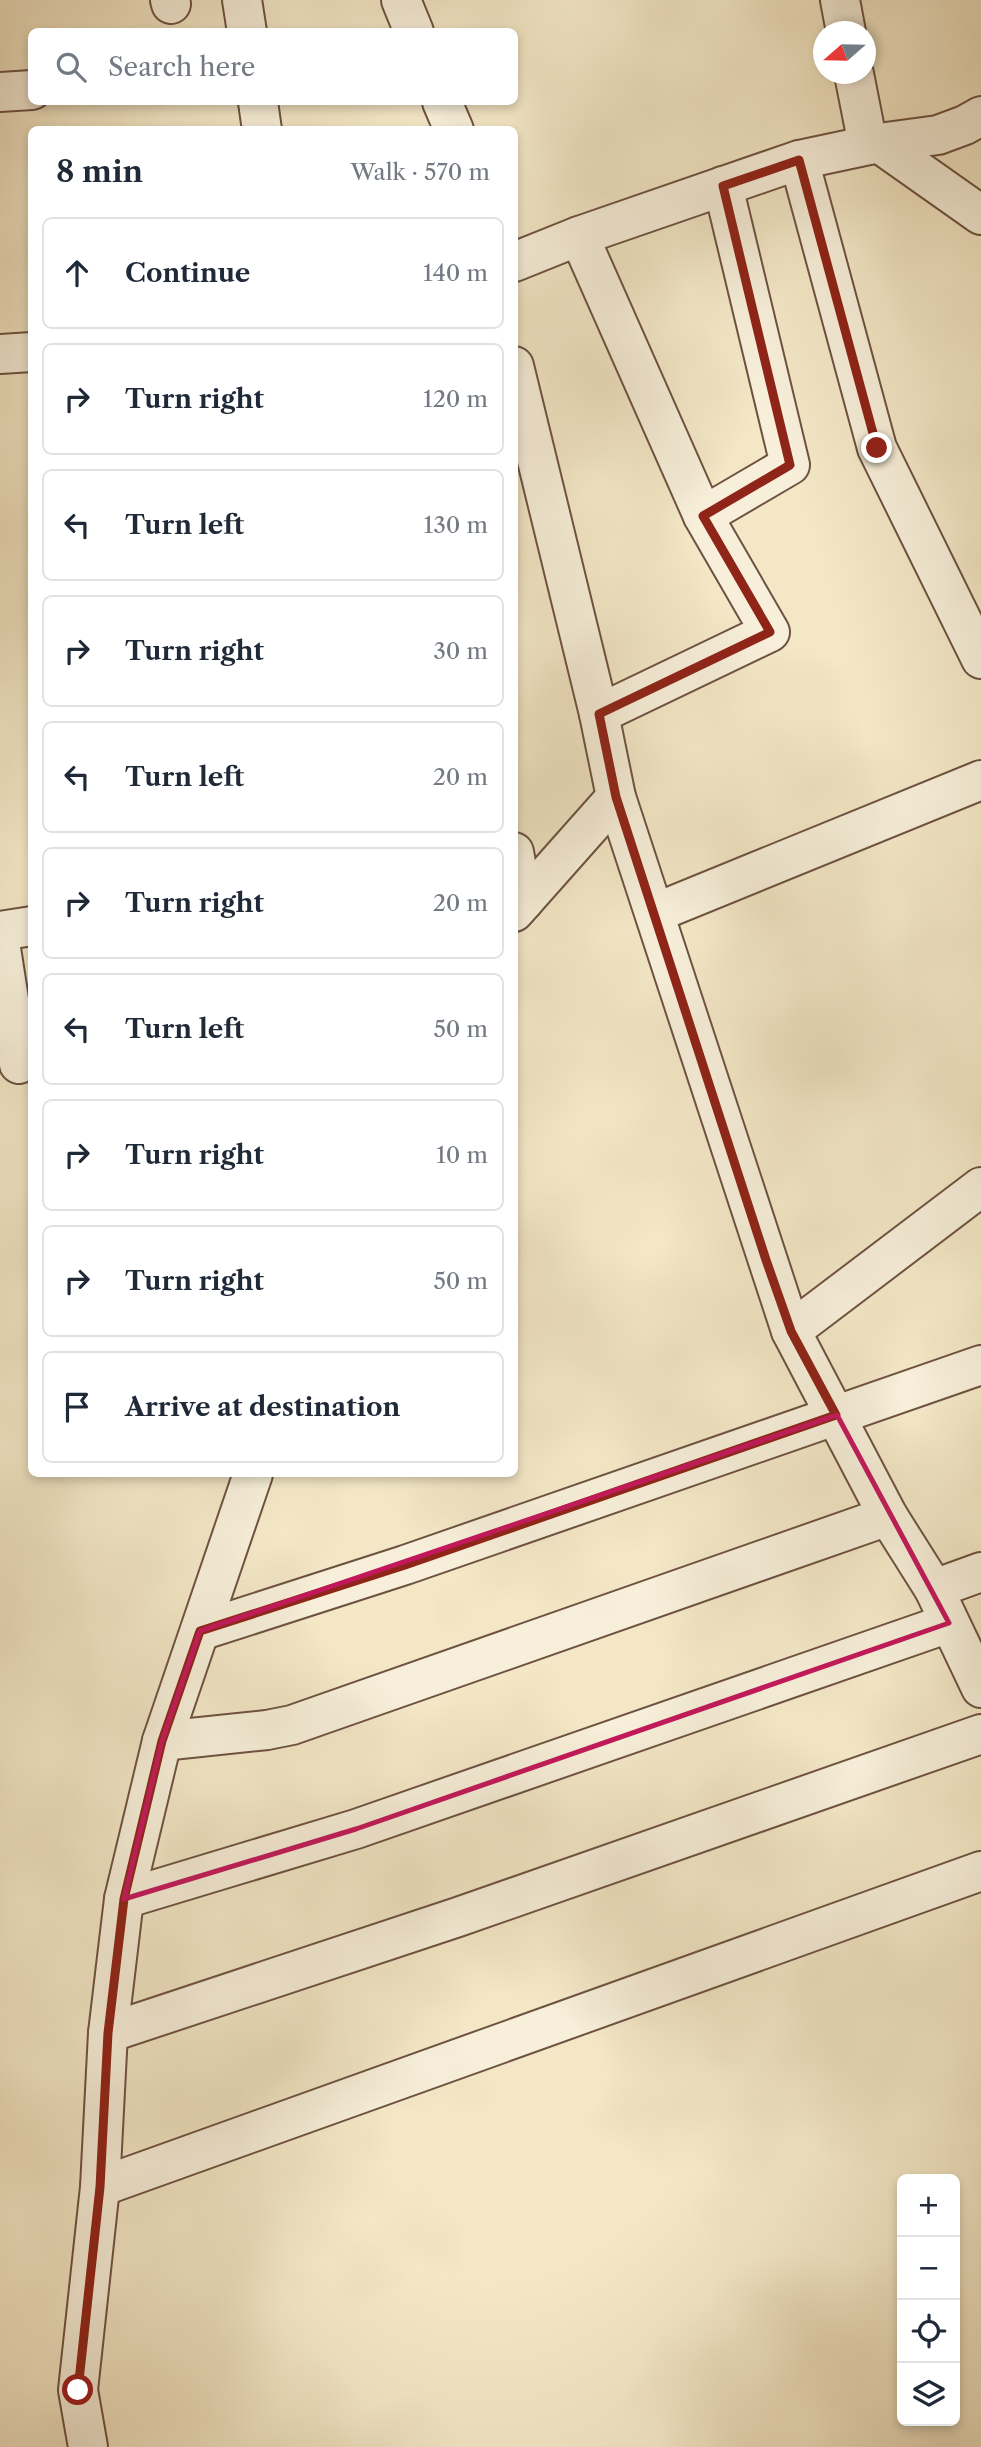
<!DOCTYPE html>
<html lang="en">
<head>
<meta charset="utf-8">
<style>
	body { margin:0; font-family:"Libre Caslon Text",serif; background:#f6f6f7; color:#1f2937 }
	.controls { position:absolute; right:21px; bottom:21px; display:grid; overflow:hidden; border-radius:10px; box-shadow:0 4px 10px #0003 }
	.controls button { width:63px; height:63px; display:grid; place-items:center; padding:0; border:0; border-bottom:2px solid #e0e1e3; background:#fff; color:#1f2937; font:35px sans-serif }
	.compass { position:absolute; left:813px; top:21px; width:63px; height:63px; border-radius:50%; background:#fff; box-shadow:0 4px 10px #0003; rotate:250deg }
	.stop { position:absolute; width:21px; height:21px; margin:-16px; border:5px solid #8f2418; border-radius:50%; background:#fff }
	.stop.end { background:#8f2418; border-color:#fff; box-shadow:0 2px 7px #0008 }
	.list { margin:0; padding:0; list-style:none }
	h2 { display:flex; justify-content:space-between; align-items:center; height:91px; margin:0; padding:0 28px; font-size:30px }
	h2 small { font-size:23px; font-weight:400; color:#747a83 }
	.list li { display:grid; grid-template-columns:46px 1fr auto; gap:21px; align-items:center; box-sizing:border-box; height:112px; margin:0 14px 14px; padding:0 14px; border:2px solid #e0e1e3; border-radius:10px }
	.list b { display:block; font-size:26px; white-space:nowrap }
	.list em { font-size:23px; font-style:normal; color:#747a83 }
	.icon { flex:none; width:38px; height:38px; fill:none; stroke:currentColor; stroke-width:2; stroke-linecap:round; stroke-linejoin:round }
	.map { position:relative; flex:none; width:981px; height:2447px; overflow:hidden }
	.search { position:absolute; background:#fff; box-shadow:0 4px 10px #0003; left:28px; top:28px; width:490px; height:77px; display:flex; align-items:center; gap:18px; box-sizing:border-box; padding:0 24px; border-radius:10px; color:#747a83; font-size:26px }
	.panel { position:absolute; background:#fff; box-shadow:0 4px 10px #0003; left:28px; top:126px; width:490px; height:1351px; border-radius:10px }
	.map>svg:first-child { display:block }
</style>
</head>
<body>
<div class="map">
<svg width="981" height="2447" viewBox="0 0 981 2447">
	<rect width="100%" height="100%" fill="#f3e7c6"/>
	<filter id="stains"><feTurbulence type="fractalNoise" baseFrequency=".00286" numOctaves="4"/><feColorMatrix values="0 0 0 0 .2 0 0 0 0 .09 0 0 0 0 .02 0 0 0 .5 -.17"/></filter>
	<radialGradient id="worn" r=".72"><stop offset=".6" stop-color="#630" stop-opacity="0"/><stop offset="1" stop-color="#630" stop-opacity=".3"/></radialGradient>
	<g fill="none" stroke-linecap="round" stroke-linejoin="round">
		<defs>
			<g id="minor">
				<path d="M 170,0 L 171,4"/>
				<path d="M 242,0 L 247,32"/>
				<path d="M 401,0 L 414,32"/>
				<path d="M 840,0 L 846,32"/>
				<path d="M 854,74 L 868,145"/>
				<path d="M 0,92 L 32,90"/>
				<path d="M 258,102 L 262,130"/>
				<path d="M 442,102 L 454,130"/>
				<path d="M 879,143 L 981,215"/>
				<path d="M 799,160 L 877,448 L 981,659"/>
				<path d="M 579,236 L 703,516 L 770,632 L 599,714"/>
				<path d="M 514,262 L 579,236 L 799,160 L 879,143 L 938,135 L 965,125 L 981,116"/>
				<path d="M 0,354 L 32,352"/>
				<path d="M 514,366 L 599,714 L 616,797 L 791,1331 L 888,1516 L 934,1589 L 981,1688"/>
				<path d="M 703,516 L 790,465 L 723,186"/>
				<path d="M 514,852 L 523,902"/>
				<path d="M 514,912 L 616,797"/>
				<path d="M 655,913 L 981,780"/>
				<path d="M 0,931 L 32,926"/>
				<path d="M 0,942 L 19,1064"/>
				<path d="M 791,1331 L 981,1187"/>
				<path d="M 934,1589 L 981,1572"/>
				<path d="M 200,1631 L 405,1565 L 981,1365"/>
				<path d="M 162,1741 L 267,1730 L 292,1725 L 888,1516"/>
				<path d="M 124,1899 L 356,1829 L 949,1623"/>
				<path d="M 108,2033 L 458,1917 L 981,1734"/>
				<path d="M 100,2187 L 981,1871"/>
				<path d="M 88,2447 L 78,2390 L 100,2187 L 108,2033 L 124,1899 L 162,1741 L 253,1474"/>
			</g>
		</defs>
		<use href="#minor" stroke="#6e5241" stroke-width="42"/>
		<use href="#minor" stroke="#f7efda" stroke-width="38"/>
	</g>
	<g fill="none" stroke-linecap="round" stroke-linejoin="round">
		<path stroke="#8f2418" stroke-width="9" d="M 78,2390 L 100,2187 L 108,2033 L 124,1899 L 162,1741 L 200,1631 L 405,1565 L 836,1415 L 791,1331 L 766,1260 L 616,797 L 599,714 L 770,632 L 703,516 L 790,465 L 723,186 L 799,160 L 877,448"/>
	</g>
	<path fill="none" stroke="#c2185b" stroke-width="5" stroke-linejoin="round" d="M 837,1415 L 949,1623 L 356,1829 L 124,1899 L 162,1741 L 200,1631 Z"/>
	<rect width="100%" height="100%" filter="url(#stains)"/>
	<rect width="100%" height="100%" fill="url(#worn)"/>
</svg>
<div class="controls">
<button>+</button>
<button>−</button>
<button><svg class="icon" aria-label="locate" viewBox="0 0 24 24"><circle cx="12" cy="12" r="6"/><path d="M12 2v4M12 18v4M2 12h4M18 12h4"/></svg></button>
<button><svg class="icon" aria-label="layers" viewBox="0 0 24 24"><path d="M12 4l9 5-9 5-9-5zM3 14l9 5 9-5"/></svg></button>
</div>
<svg class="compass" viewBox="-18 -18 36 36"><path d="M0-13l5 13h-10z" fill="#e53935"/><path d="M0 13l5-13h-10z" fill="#747a83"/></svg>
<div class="stop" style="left:78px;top:2390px"></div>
<div class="stop end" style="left:877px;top:448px"></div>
<div class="search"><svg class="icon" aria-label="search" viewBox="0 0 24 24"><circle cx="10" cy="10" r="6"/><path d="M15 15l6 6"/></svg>Search here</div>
<section class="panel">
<h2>8 min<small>Walk · 570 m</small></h2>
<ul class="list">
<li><svg class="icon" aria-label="ahead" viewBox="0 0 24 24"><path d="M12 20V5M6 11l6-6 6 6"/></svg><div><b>Continue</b></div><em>140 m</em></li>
<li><svg class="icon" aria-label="right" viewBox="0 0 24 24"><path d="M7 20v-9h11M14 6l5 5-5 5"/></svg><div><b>Turn right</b></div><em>120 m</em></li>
<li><svg class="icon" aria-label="left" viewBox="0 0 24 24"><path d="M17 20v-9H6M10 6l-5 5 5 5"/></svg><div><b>Turn left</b></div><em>130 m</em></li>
<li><svg class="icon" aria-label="right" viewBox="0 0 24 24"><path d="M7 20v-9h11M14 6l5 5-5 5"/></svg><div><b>Turn right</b></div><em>30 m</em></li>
<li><svg class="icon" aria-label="left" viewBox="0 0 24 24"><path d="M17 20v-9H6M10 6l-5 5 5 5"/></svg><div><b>Turn left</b></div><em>20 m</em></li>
<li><svg class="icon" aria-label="right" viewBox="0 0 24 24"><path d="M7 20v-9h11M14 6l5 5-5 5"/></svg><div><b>Turn right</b></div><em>20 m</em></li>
<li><svg class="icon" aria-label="left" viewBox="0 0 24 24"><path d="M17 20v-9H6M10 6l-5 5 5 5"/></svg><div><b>Turn left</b></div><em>50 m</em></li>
<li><svg class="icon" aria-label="right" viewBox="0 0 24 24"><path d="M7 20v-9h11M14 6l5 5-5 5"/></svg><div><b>Turn right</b></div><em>10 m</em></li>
<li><svg class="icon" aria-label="right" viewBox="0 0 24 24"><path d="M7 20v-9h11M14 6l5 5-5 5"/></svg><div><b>Turn right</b></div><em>50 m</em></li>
<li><svg class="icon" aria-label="arrive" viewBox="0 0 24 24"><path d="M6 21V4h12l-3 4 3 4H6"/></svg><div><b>Arrive at destination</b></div></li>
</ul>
</section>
</div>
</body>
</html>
